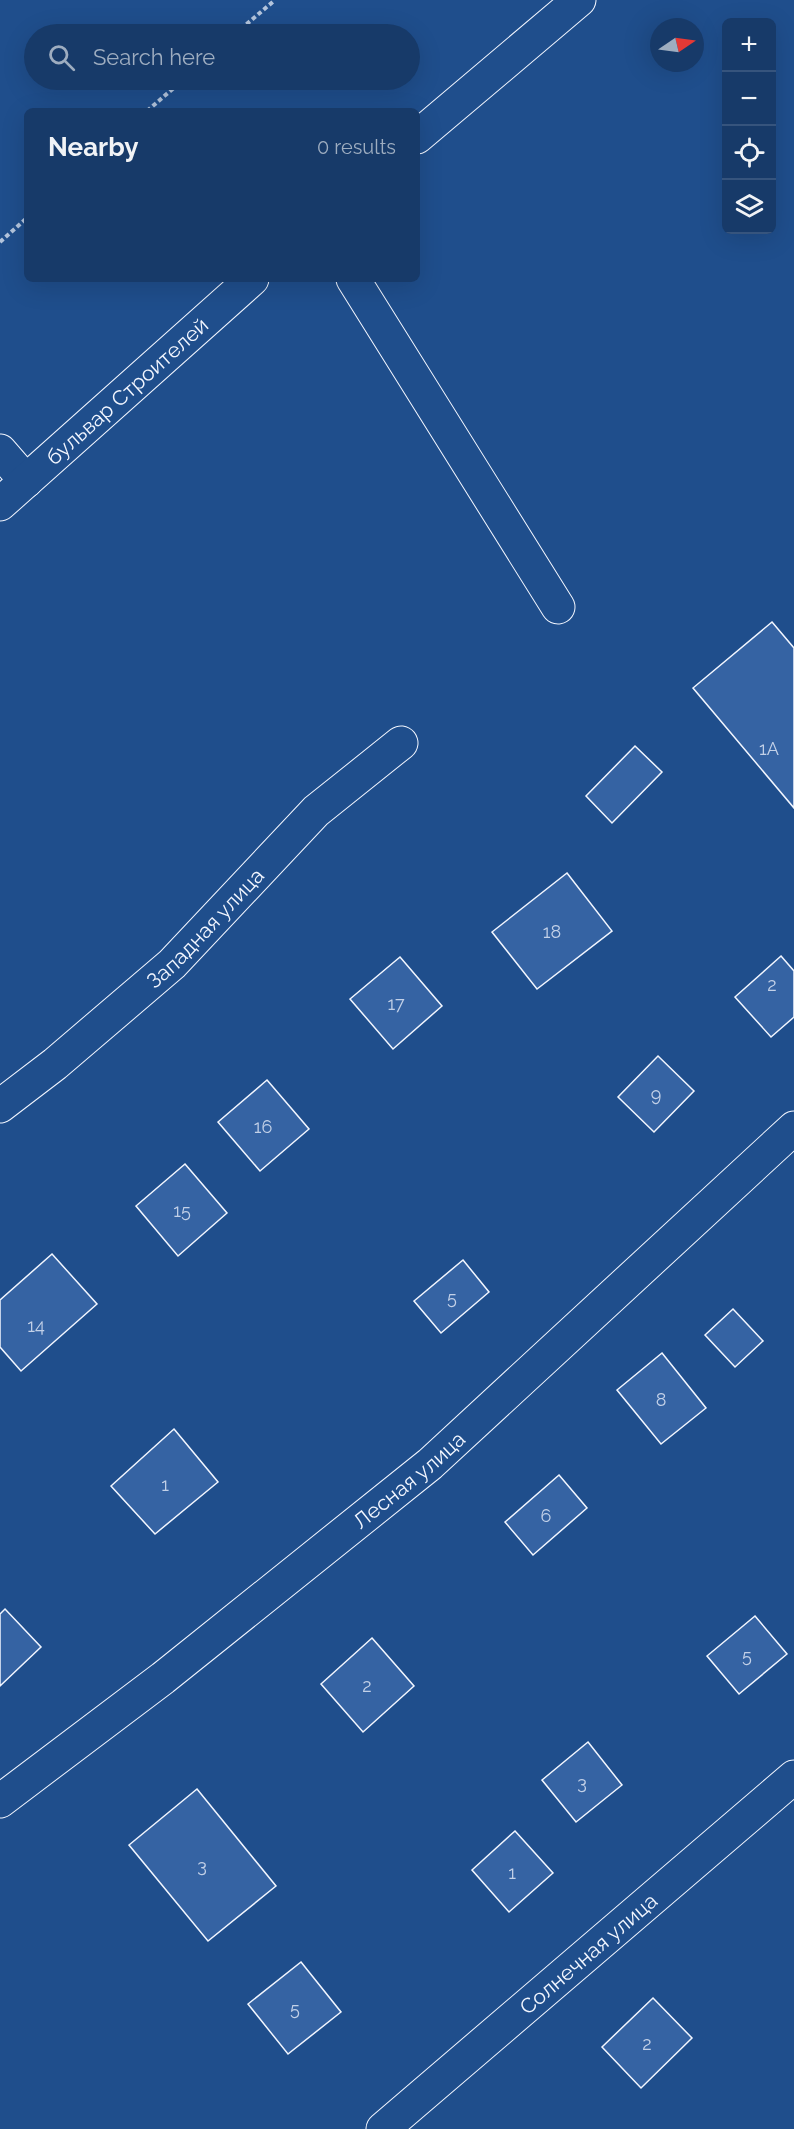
<!DOCTYPE html>
<html lang="en">
<head>
<meta charset="utf-8">
<style>
	body { margin:0; font-family:Raleway,sans-serif; background:#20416f; color:#f1f3f6 }
	.controls { position:absolute; right:18px; top:18px; display:grid; overflow:hidden; border-radius:9px; box-shadow:0 6px 24px #0002 }
	.controls button { width:54px; height:54px; display:grid; place-items:center; padding:0; border:0; border-bottom:2px solid #36547d; background:#173a69; color:#f1f3f6; font:30px sans-serif }
	.compass { position:absolute; left:650px; top:18px; width:54px; height:54px; border-radius:50%; background:#173a69; box-shadow:0 6px 24px #0002; rotate:77deg }
	.list { margin:0; padding:0; list-style:none }
	h2 { display:flex; justify-content:space-between; align-items:center; height:78px; margin:0; padding:0 24px; font-size:26px }
	h2 small { font-size:20px; font-weight:400; color:#9eadc0 }
	.icon { flex:none; width:33px; height:33px; fill:none; stroke:currentColor; stroke-width:2; stroke-linecap:round; stroke-linejoin:round }
	.map { position:relative; flex:none; width:794px; height:2129px; overflow:hidden }
	.search { position:absolute; background:#173a69; box-shadow:0 6px 24px #0002; left:24px; top:24px; width:396px; height:66px; display:flex; align-items:center; gap:15px; box-sizing:border-box; padding:0 21px; border-radius:33px; color:#9eadc0; font-size:22px }
	.panel { position:absolute; background:#173a69; box-shadow:0 6px 24px #0002; left:24px; top:108px; width:396px; height:174px; border-radius:9px }
	.map>svg:first-child { display:block }
</style>
</head>
<body>
<div class="map">
<svg width="794" height="2129" viewBox="0 0 794 2129">
	<rect width="100%" height="100%" fill="#1f4e8c"/>
	<g fill="#3563a3" stroke="#f2f6ff" stroke-width="1.5">
		<path d="M 772,622 L 794,648 L 794,808 L 693,688 Z"/>
		<path d="M 635,746 L 662,772 L 612,823 L 586,796 Z"/>
		<path d="M 567,873 L 612,931 L 537,989 L 492,932 Z"/>
		<path d="M 781,956 L 794,971 L 794,1017 L 771,1037 L 735,997 Z"/>
		<path d="M 400,957 L 442,1006 L 393,1049 L 350,999 Z"/>
		<path d="M 658,1056 L 694,1091 L 654,1132 L 618,1097 Z"/>
		<path d="M 267,1080 L 309,1129 L 260,1171 L 218,1122 Z"/>
		<path d="M 185,1164 L 227,1213 L 178,1256 L 136,1206 Z"/>
		<path d="M 52,1254 L 97,1304 L 21,1371 L 0,1347 L 0,1300 Z"/>
		<path d="M 463,1260 L 489,1292 L 441,1333 L 414,1301 Z"/>
		<path d="M 733,1309 L 763,1341 L 735,1367 L 705,1335 Z"/>
		<path d="M 662,1353 L 706,1408 L 661,1444 L 617,1390 Z"/>
		<path d="M 174,1429 L 218,1482 L 155,1534 L 111,1486 Z"/>
		<path d="M 559,1475 L 587,1508 L 533,1555 L 505,1522 Z"/>
		<path d="M 5,1609 L 41,1647 L 0,1686 L 0,1614 Z"/>
		<path d="M 755,1616 L 787,1654 L 739,1694 L 707,1656 Z"/>
		<path d="M 372,1638 L 414,1686 L 363,1732 L 321,1684 Z"/>
		<path d="M 588,1742 L 622,1785 L 576,1822 L 542,1780 Z"/>
		<path d="M 197,1789 L 276,1886 L 208,1941 L 129,1845 Z"/>
		<path d="M 515,1831 L 553,1873 L 509,1912 L 472,1870 Z"/>
		<path d="M 301,1962 L 341,2012 L 288,2054 L 248,2004 Z"/>
		<path d="M 653,1998 L 692,2038 L 641,2088 L 602,2047 Z"/>
	</g>
	<g fill="none" stroke-linecap="round" stroke-linejoin="round">
		<defs>
			<g id="minor">
				<path d="M 353,279 L 558,607"/>
				<path d="M 0,451 L 26,481"/>
				<path id="s1" d="M 0,1106 L 55,1064 L 172,964 L 316,811 L 401,743"/>
				<path id="s2" d="M 0,1801 L 163,1678 L 430,1464 L 794,1128"/>
				<path id="s3" d="M 383,2129 L 794,1777"/>
			</g>
			<g id="major">
				<path d="M 417,137 L 579,0"/>
				<path id="s4" d="M 0,504 L 252,279"/>
			</g>
		</defs>
		<use href="#minor" stroke="#f2f6ff" stroke-width="35"/>
		<use href="#major" stroke="#f2f6ff" stroke-width="35"/>
		<g stroke="#b3c4dc" stroke-width="4" stroke-dasharray="4.5 3" stroke-linecap="butt">
			<path d="M 235,34 L 275,0"/>
			<path d="M 147,111 L 183,80"/>
			<path d="M 0,242 L 27,218"/>
		</g>
		<use href="#minor" stroke="#1f4e8c" stroke-width="33"/>
		<use href="#major" stroke="#1f4e8c" stroke-width="33"/>
	</g>
	<g text-anchor="middle" dominant-baseline="central" stroke-width="4.5" stroke-linejoin="round" paint-order="stroke">
		<g font-size="18" fill="#c3d1e8">
			<text x="769" y="748">1А</text>
			<text x="552" y="931">18</text>
			<text x="772" y="984">2</text>
			<text x="396" y="1003">17</text>
			<text x="656" y="1094">9</text>
			<text x="263" y="1126">16</text>
			<text x="182" y="1210">15</text>
			<text x="452" y="1297">5</text>
			<text x="36" y="1325">14</text>
			<text x="661" y="1399">8</text>
			<text x="165" y="1484">1</text>
			<text x="546" y="1515">6</text>
			<text x="747" y="1655">5</text>
			<text x="367" y="1685">2</text>
			<text x="582" y="1782">3</text>
			<text x="202" y="1865">3</text>
			<text x="512" y="1872">1</text>
			<text x="295" y="2008">5</text>
			<text x="647" y="2043">2</text>
		</g>
		<g font-size="21" fill="#f2f6ff" stroke="#1f4e8c">
			<text stroke="none"><textPath href="#s4" startOffset="170">бульвар Строителей</textPath></text>
			<text stroke="none"><textPath href="#s1" startOffset="272">Западная улица</textPath></text>
			<text stroke="none"><textPath href="#s2" startOffset="520">Лесная улица</textPath></text>
			<text stroke="none"><textPath href="#s3" startOffset="270">Солнечная улица</textPath></text>
		</g>
	</g>
</svg>
<div class="controls">
<button>+</button>
<button>−</button>
<button><svg class="icon" aria-label="locate" viewBox="0 0 24 24"><circle cx="12" cy="12" r="6"/><path d="M12 2v4M12 18v4M2 12h4M18 12h4"/></svg></button>
<button><svg class="icon" aria-label="layers" viewBox="0 0 24 24"><path d="M12 4l9 5-9 5-9-5zM3 14l9 5 9-5"/></svg></button>
</div>
<svg class="compass" viewBox="-18 -18 36 36"><path d="M0-13l5 13h-10z" fill="#e53935"/><path d="M0 13l5-13h-10z" fill="#9eadc0"/></svg>
<div class="search"><svg class="icon" aria-label="search" viewBox="0 0 24 24"><circle cx="10" cy="10" r="6"/><path d="M15 15l6 6"/></svg>Search here</div>
<section class="panel">
<h2>Nearby<small>0 results</small></h2>
<ul class="list">
</ul>
</section>
</div>
</body>
</html>
